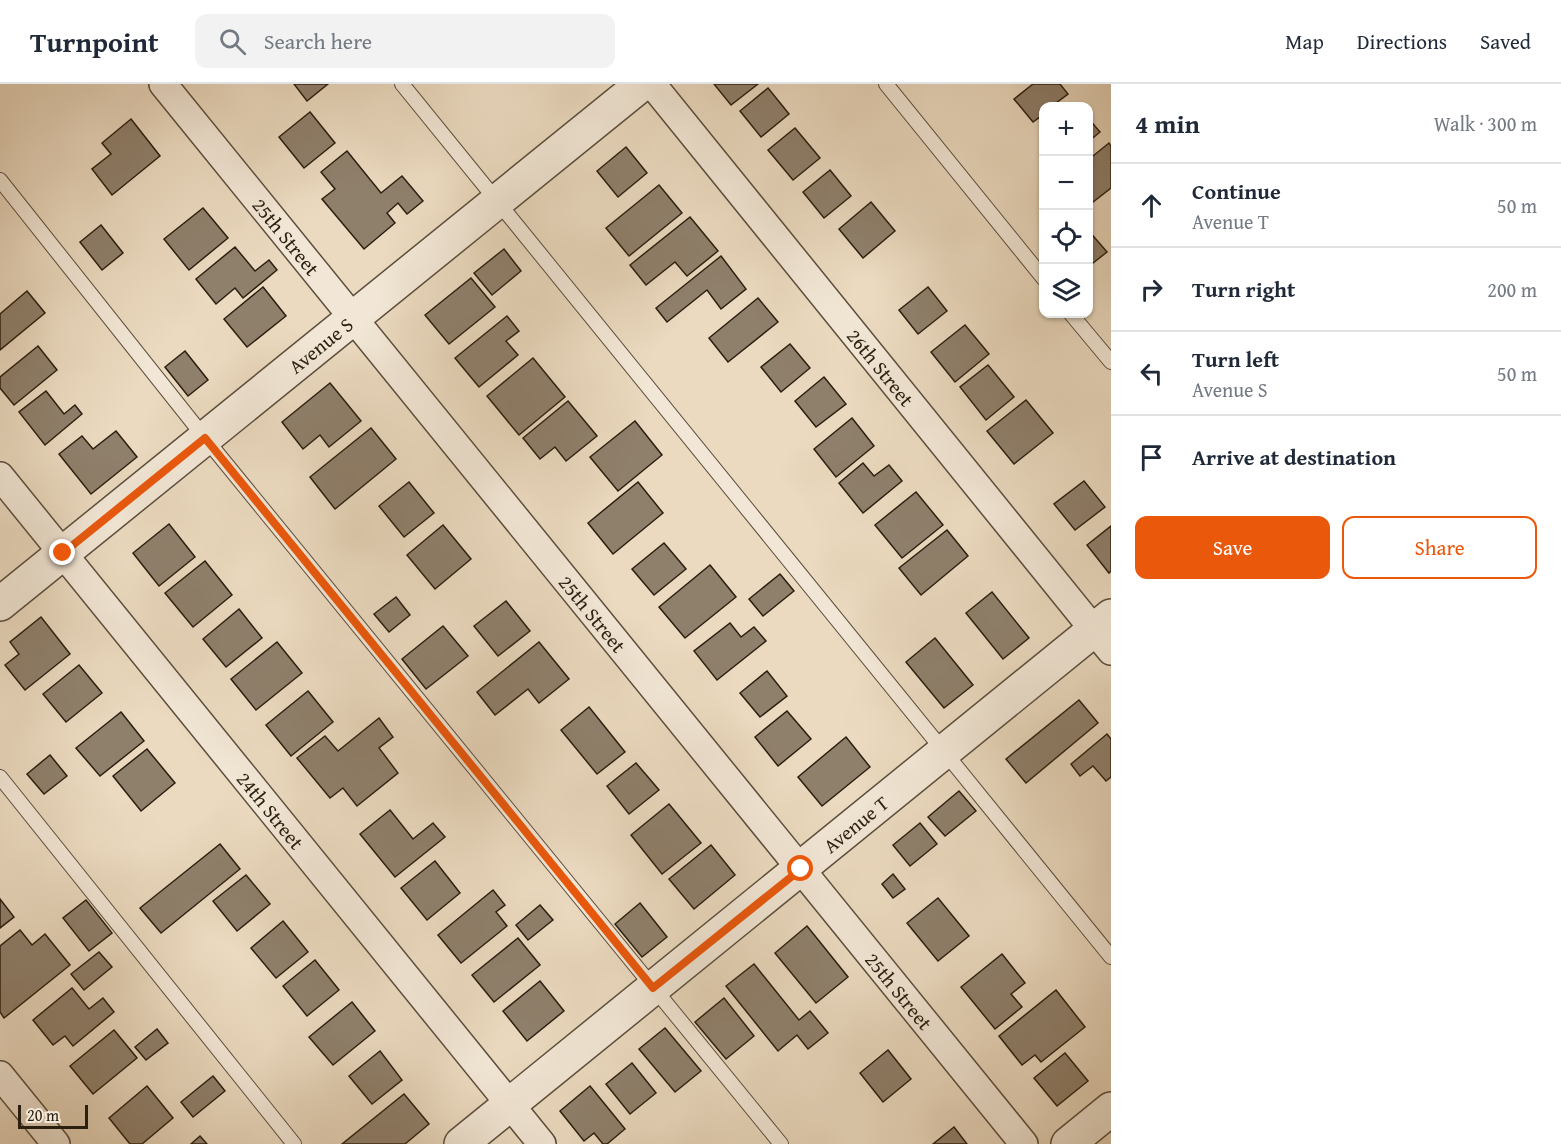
<!DOCTYPE html>
<html lang="en">
<head>
<meta charset="utf-8">
<style>
	body { margin:0; font-family:"Gentium Book Plus",serif; background:#f2f2f3; color:#1f2937 }
	.controls { position:absolute; right:18px; top:18px; display:grid; overflow:hidden; border-radius:12px; box-shadow:0 2px 4px #0004 }
	.controls button { width:54px; height:54px; display:grid; place-items:center; padding:0; border:0; border-bottom:2px solid #e0e1e3; background:#fff; color:#1f2937; font:30px sans-serif }
	.scale { position:absolute; left:18px; bottom:15px; width:70px; box-sizing:border-box; padding-left:6px; border:3px solid #2b1f10; border-top:0; font-size:16px; line-height:21px; white-space:nowrap; color:#2b1f10; -webkit-text-stroke:4px #f2e7d6; paint-order:stroke }
	.stop { position:absolute; width:18px; height:18px; margin:-14px; border:4px solid #ea580c; border-radius:50%; background:#fff }
	.stop.end { background:#ea580c; border-color:#fff; box-shadow:0 2px 6px #0008 }
	.list { margin:0; padding:0; list-style:none }
	h2 { display:flex; justify-content:space-between; align-items:center; height:78px; margin:0; padding:0 24px; font-size:26px }
	h2 small { font-size:20px; font-weight:400; color:#747a83 }
	.list li { display:grid; grid-template-columns:39px 1fr auto; gap:18px; align-items:center; box-sizing:border-box; height:84px; padding:0 24px; border-top:2px solid #e0e1e3 }
	.list b { display:block; font-size:22px; white-space:nowrap }
	.list p { margin:0; font-size:20px; white-space:nowrap; color:#747a83 }
	.list em { font-size:20px; font-style:normal; color:#747a83 }
	.actions { display:flex; gap:12px; padding:18px 24px }
	.actions a { flex:1; padding:14px 0; border:2px solid #ea580c; border-radius:12px; text-align:center; font-size:21px; color:#ea580c }
	.actions .main { background:#ea580c; color:#fff }
	.icon { flex:none; width:33px; height:33px; fill:none; stroke:currentColor; stroke-width:2; stroke-linecap:round; stroke-linejoin:round }
	.map { position:relative; flex:none; width:1111px; height:1060px; overflow:hidden }
	header { display:flex; align-items:center; gap:36px; box-sizing:border-box; height:84px; padding:0 30px; background:#fff; border-bottom:2px solid #e0e1e3 }
	header strong { font-size:28px }
	nav { display:flex; gap:33px; margin-inline-start:auto; font-size:21px }
	.search { width:420px; height:54px; background:#f2f2f3; display:flex; align-items:center; gap:15px; box-sizing:border-box; padding:0 21px; border-radius:12px; color:#747a83; font-size:22px }
	main { display:flex }
	aside { flex:1; background:#fff }
	.map>svg:first-child { display:block }
</style>
</head>
<body>
<header>
<strong>Turnpoint</strong>
<div class="search"><svg class="icon" aria-label="search" viewBox="0 0 24 24"><circle cx="10" cy="10" r="6"/><path d="M15 15l6 6"/></svg>Search here</div>
<nav><a>Map</a><a>Directions</a><a>Saved</a></nav>
</header>
<main>
<div class="map">
<svg width="1111" height="1060" viewBox="0 0 1111 1060">
	<rect width="100%" height="100%" fill="#ebdac0"/>
	<filter id="stains"><feTurbulence type="fractalNoise" baseFrequency=".00333" numOctaves="4"/><feColorMatrix values="0 0 0 0 .2 0 0 0 0 .09 0 0 0 0 .02 0 0 0 .5 -.17"/></filter>
	<radialGradient id="worn" r=".72"><stop offset=".6" stop-color="#630" stop-opacity="0"/><stop offset="1" stop-color="#630" stop-opacity=".3"/></radialGradient>
	<g fill="#8f806c" stroke="#2b1f10" stroke-width="1.5">
		<path d="M 294,0 L 328,0 L 307,17 Z"/>
		<path d="M 714,0 L 758,0 L 731,21 Z"/>
		<path d="M 1033,0 L 1060,0 L 1068,10 L 1052,22 L 1044,22 L 1044,30 L 1033,38 L 1014,15 Z"/>
		<path d="M 768,4 L 789,30 L 761,53 L 740,27 Z"/>
		<path d="M 310,28 L 335,59 L 304,84 L 279,53 Z"/>
		<path d="M 1088,34 L 1100,48 L 1088,58 Z"/>
		<path d="M 131,35 L 160,72 L 112,111 L 92,85 L 111,70 L 102,59 Z"/>
		<path d="M 795,44 L 820,74 L 793,96 L 768,66 Z"/>
		<path d="M 1109,59 L 1111,62 L 1111,104 L 1093,118 L 1088,113 L 1088,76 Z"/>
		<path d="M 626,63 L 647,89 L 618,113 L 597,87 Z"/>
		<path d="M 347,67 L 381,109 L 402,92 L 423,117 L 407,130 L 398,119 L 387,129 L 395,139 L 364,165 L 322,115 L 335,105 L 321,88 Z"/>
		<path d="M 830,86 L 851,112 L 824,134 L 803,108 Z"/>
		<path d="M 659,101 L 682,129 L 629,172 L 606,144 Z"/>
		<path d="M 871,118 L 895,147 L 863,174 L 839,145 Z"/>
		<path d="M 203,124 L 228,154 L 189,186 L 164,155 Z"/>
		<path d="M 690,133 L 718,167 L 687,192 L 675,178 L 646,201 L 630,181 Z"/>
		<path d="M 101,141 L 123,169 L 102,186 L 80,158 Z"/>
		<path d="M 1088,146 L 1107,168 L 1088,183 Z"/>
		<path d="M 235,163 L 255,187 L 269,176 L 277,186 L 243,214 L 235,204 L 216,220 L 196,195 Z"/>
		<path d="M 504,165 L 521,187 L 492,211 L 474,189 Z"/>
		<path d="M 721,172 L 746,205 L 721,225 L 707,206 L 667,238 L 656,224 Z"/>
		<path d="M 471,194 L 495,223 L 449,260 L 425,231 Z"/>
		<path d="M 263,203 L 286,232 L 247,263 L 224,235 Z"/>
		<path d="M 928,203 L 947,227 L 918,250 L 899,226 Z"/>
		<path d="M 27,207 L 45,229 L 0,266 L 0,230 Z"/>
		<path d="M 758,214 L 778,238 L 728,278 L 709,254 Z"/>
		<path d="M 507,232 L 519,247 L 506,257 L 518,271 L 479,303 L 455,274 Z"/>
		<path d="M 965,241 L 989,270 L 955,298 L 931,268 Z"/>
		<path d="M 790,260 L 810,284 L 781,308 L 761,283 Z"/>
		<path d="M 38,262 L 57,286 L 14,321 L 0,304 L 0,293 Z"/>
		<path d="M 185,267 L 208,296 L 188,312 L 165,283 Z"/>
		<path d="M 533,274 L 565,313 L 519,351 L 487,312 Z"/>
		<path d="M 988,281 L 1014,313 L 986,336 L 960,303 Z"/>
		<path d="M 824,293 L 846,320 L 816,343 L 795,317 Z"/>
		<path d="M 330,299 L 361,337 L 329,363 L 320,351 L 303,365 L 282,338 Z"/>
		<path d="M 46,307 L 64,330 L 75,321 L 82,330 L 45,361 L 19,328 Z"/>
		<path d="M 1026,316 L 1053,349 L 1014,380 L 987,347 Z"/>
		<path d="M 568,317 L 597,352 L 566,377 L 555,363 L 540,375 L 523,354 Z"/>
		<path d="M 852,334 L 874,362 L 836,393 L 814,365 Z"/>
		<path d="M 635,337 L 662,371 L 618,407 L 590,373 Z"/>
		<path d="M 371,344 L 396,375 L 335,425 L 310,393 Z"/>
		<path d="M 116,347 L 137,373 L 91,410 L 59,370 L 82,352 L 93,365 Z"/>
		<path d="M 863,379 L 874,392 L 889,381 L 902,397 L 863,429 L 839,399 Z"/>
		<path d="M 1084,397 L 1105,423 L 1075,446 L 1054,420 Z"/>
		<path d="M 409,398 L 434,429 L 404,453 L 379,422 Z"/>
		<path d="M 638,398 L 663,429 L 613,470 L 588,439 Z"/>
		<path d="M 916,408 L 943,441 L 902,474 L 875,441 Z"/>
		<path d="M 169,440 L 195,473 L 159,502 L 133,469 Z"/>
		<path d="M 443,441 L 471,475 L 435,505 L 407,471 Z"/>
		<path d="M 1111,442 L 1111,487 L 1109,489 L 1087,461 Z"/>
		<path d="M 947,446 L 968,472 L 921,511 L 899,484 Z"/>
		<path d="M 664,459 L 686,485 L 654,511 L 632,485 Z"/>
		<path d="M 205,477 L 232,511 L 193,543 L 165,509 Z"/>
		<path d="M 710,481 L 736,513 L 685,554 L 659,523 Z"/>
		<path d="M 780,490 L 794,507 L 763,532 L 749,515 Z"/>
		<path d="M 992,508 L 1029,554 L 1003,575 L 966,529 Z"/>
		<path d="M 396,513 L 410,531 L 389,548 L 374,530 Z"/>
		<path d="M 506,517 L 530,547 L 498,572 L 474,542 Z"/>
		<path d="M 239,525 L 262,554 L 226,583 L 203,555 Z"/>
		<path d="M 41,533 L 70,570 L 25,606 L 5,581 L 19,570 L 10,558 Z"/>
		<path d="M 730,539 L 741,553 L 754,543 L 766,557 L 717,596 L 694,567 Z"/>
		<path d="M 443,542 L 468,572 L 426,605 L 402,575 Z"/>
		<path d="M 935,554 L 973,601 L 944,624 L 906,578 Z"/>
		<path d="M 277,558 L 302,589 L 256,626 L 231,595 Z"/>
		<path d="M 539,558 L 569,595 L 539,619 L 528,605 L 495,631 L 477,608 Z"/>
		<path d="M 79,581 L 102,609 L 66,638 L 43,610 Z"/>
		<path d="M 767,587 L 787,612 L 760,633 L 740,609 Z"/>
		<path d="M 308,607 L 333,638 L 291,672 L 266,641 Z"/>
		<path d="M 1079,616 L 1098,639 L 1026,699 L 1006,675 Z"/>
		<path d="M 589,623 L 625,668 L 597,690 L 561,646 Z"/>
		<path d="M 787,627 L 811,655 L 778,682 L 755,653 Z"/>
		<path d="M 121,628 L 144,657 L 100,692 L 76,664 Z"/>
		<path d="M 379,634 L 393,653 L 379,664 L 398,689 L 357,722 L 343,704 L 330,714 L 297,674 L 325,652 L 338,667 Z"/>
		<path d="M 1107,650 L 1111,655 L 1111,693 L 1106,697 L 1093,682 L 1080,692 L 1071,680 Z"/>
		<path d="M 846,653 L 870,683 L 822,722 L 798,693 Z"/>
		<path d="M 147,665 L 175,699 L 141,727 L 113,692 Z"/>
		<path d="M 50,671 L 67,692 L 44,710 L 27,690 Z"/>
		<path d="M 636,679 L 659,706 L 629,730 L 607,702 Z"/>
		<path d="M 959,707 L 976,727 L 945,752 L 928,733 Z"/>
		<path d="M 669,720 L 701,759 L 662,790 L 631,751 Z"/>
		<path d="M 390,726 L 413,755 L 433,739 L 445,753 L 395,793 L 360,750 Z"/>
		<path d="M 920,739 L 937,760 L 910,782 L 893,761 Z"/>
		<path d="M 220,760 L 240,785 L 161,849 L 140,824 Z"/>
		<path d="M 711,761 L 735,791 L 694,825 L 669,795 Z"/>
		<path d="M 435,777 L 460,809 L 427,836 L 401,804 Z"/>
		<path d="M 893,790 L 905,805 L 893,814 L 882,800 Z"/>
		<path d="M 246,791 L 270,820 L 237,847 L 213,817 Z"/>
		<path d="M 493,806 L 505,821 L 496,828 L 507,842 L 461,879 L 438,851 Z"/>
		<path d="M 938,814 L 969,852 L 938,877 L 907,839 Z"/>
		<path d="M 0,815 L 14,833 L 0,844 Z"/>
		<path d="M 86,816 L 112,849 L 89,867 L 63,834 Z"/>
		<path d="M 640,819 L 667,853 L 642,873 L 615,840 Z"/>
		<path d="M 540,821 L 553,836 L 528,856 L 516,841 Z"/>
		<path d="M 283,837 L 308,868 L 276,894 L 251,864 Z"/>
		<path d="M 807,842 L 848,893 L 816,919 L 775,869 Z"/>
		<path d="M 20,846 L 32,861 L 45,850 L 70,881 L 4,934 L 0,928 L 0,862 Z"/>
		<path d="M 518,854 L 540,881 L 494,918 L 472,891 Z"/>
		<path d="M 99,868 L 112,883 L 84,906 L 71,890 Z"/>
		<path d="M 1002,870 L 1025,899 L 1011,910 L 1022,923 L 995,945 L 961,903 Z"/>
		<path d="M 315,876 L 339,906 L 307,932 L 283,902 Z"/>
		<path d="M 754,880 L 799,936 L 810,927 L 828,949 L 808,965 L 797,951 L 778,967 L 726,902 Z"/>
		<path d="M 540,897 L 564,927 L 527,957 L 503,927 Z"/>
		<path d="M 72,904 L 89,925 L 103,914 L 114,928 L 73,962 L 65,952 L 53,961 L 33,936 Z"/>
		<path d="M 1056,906 L 1085,943 L 1041,978 L 1035,971 L 1022,981 L 999,952 Z"/>
		<path d="M 724,914 L 754,952 L 726,975 L 695,938 Z"/>
		<path d="M 352,918 L 375,947 L 333,981 L 309,953 Z"/>
		<path d="M 665,944 L 701,987 L 675,1008 L 639,965 Z"/>
		<path d="M 157,945 L 168,959 L 146,976 L 135,963 Z"/>
		<path d="M 114,946 L 137,974 L 93,1010 L 70,982 Z"/>
		<path d="M 888,966 L 911,995 L 883,1018 L 860,989 Z"/>
		<path d="M 380,967 L 402,996 L 372,1020 L 349,992 Z"/>
		<path d="M 1065,969 L 1088,997 L 1057,1022 L 1034,994 Z"/>
		<path d="M 632,979 L 656,1009 L 630,1030 L 606,1000 Z"/>
		<path d="M 213,992 L 225,1007 L 193,1033 L 181,1018 Z"/>
		<path d="M 147,1002 L 173,1034 L 142,1060 L 130,1060 L 109,1034 Z"/>
		<path d="M 590,1002 L 625,1045 L 607,1060 L 603,1060 L 594,1049 L 584,1057 L 560,1027 Z"/>
		<path d="M 404,1010 L 429,1040 L 405,1060 L 342,1060 Z"/>
		<path d="M 954,1043 L 967,1060 L 933,1060 Z"/>
		<path d="M 200,1052 L 207,1060 L 191,1060 Z"/>
	</g>
	<g fill="none" stroke-linecap="round" stroke-linejoin="round">
		<defs>
			<g id="service">
				<path d="M 402,0 L 1111,873"/>
				<path d="M 886,0 L 1044,195"/>
				<path d="M 0,96 L 205,354 L 781,1060"/>
				<path d="M 1071,230 L 1111,278"/>
				<path d="M 0,693 L 294,1060"/>
			</g>
			<g id="minor">
				<path id="s1" d="M 163,0 L 1024,1060"/>
				<path id="s2" d="M 652,0 L 1111,567"/>
				<path id="s3" d="M 0,392 L 542,1060"/>
				<path d="M 0,991 L 56,1060"/>
			</g>
			<g id="tertiary">
				<path id="s4" d="M 0,520 L 642,0"/>
				<path id="s5" d="M 461,1060 L 1111,532"/>
				<path d="M 1068,1060 L 1111,1025"/>
			</g>
		</defs>
		<use href="#service" stroke="#5b4e3c" stroke-width="16"/>
		<use href="#minor" stroke="#5b4e3c" stroke-width="30"/>
		<use href="#tertiary" stroke="#5b4e3c" stroke-width="36"/>
		<use href="#service" stroke="#f2e7d6" stroke-width="14"/>
		<use href="#minor" stroke="#f2e7d6" stroke-width="27"/>
		<use href="#tertiary" stroke="#f2e7d6" stroke-width="33"/>
	</g>
	<g fill="none" stroke-linecap="round" stroke-linejoin="round">
		<path stroke="#ea580c" stroke-width="8" d="M 63,469 L 205,354 L 653,904 L 801,785"/>
	</g>
	<g text-anchor="middle" dominant-baseline="central" stroke-width="4.5" stroke-linejoin="round" paint-order="stroke">
		<g font-size="20" fill="#2b1f10" stroke="#f2e7d6">
			<text stroke="none"><textPath href="#s1" startOffset="196">25th Street</textPath></text>
			<text stroke="none"><textPath href="#s4" startOffset="412">Avenue S</textPath></text>
			<text stroke="none"><textPath href="#s2" startOffset="364">26th Street</textPath></text>
			<text stroke="none"><textPath href="#s1" startOffset="682">25th Street</textPath></text>
			<text stroke="none"><textPath href="#s3" startOffset="430">24th Street</textPath></text>
			<text stroke="none"><textPath href="#s5" startOffset="508">Avenue T</textPath></text>
			<text stroke="none"><textPath href="#s1" startOffset="1168">25th Street</textPath></text>
		</g>
	</g>
	<rect width="100%" height="100%" filter="url(#stains)"/>
	<rect width="100%" height="100%" fill="url(#worn)"/>
</svg>
<div class="controls">
<button>+</button>
<button>−</button>
<button><svg class="icon" aria-label="locate" viewBox="0 0 24 24"><circle cx="12" cy="12" r="6"/><path d="M12 2v4M12 18v4M2 12h4M18 12h4"/></svg></button>
<button><svg class="icon" aria-label="layers" viewBox="0 0 24 24"><path d="M12 4l9 5-9 5-9-5zM3 14l9 5 9-5"/></svg></button>
</div>
<div class="scale">20 m</div>
<div class="stop" style="left:801px;top:785px"></div>
<div class="stop end" style="left:63px;top:469px"></div>
</div>
<aside>
<h2>4 min<small>Walk · 300 m</small></h2>
<ul class="list">
<li><svg class="icon" aria-label="ahead" viewBox="0 0 24 24"><path d="M12 20V5M6 11l6-6 6 6"/></svg><div><b>Continue</b><p>Avenue T</p></div><em>50 m</em></li>
<li><svg class="icon" aria-label="right" viewBox="0 0 24 24"><path d="M7 20v-9h11M14 6l5 5-5 5"/></svg><div><b>Turn right</b></div><em>200 m</em></li>
<li><svg class="icon" aria-label="left" viewBox="0 0 24 24"><path d="M17 20v-9H6M10 6l-5 5 5 5"/></svg><div><b>Turn left</b><p>Avenue S</p></div><em>50 m</em></li>
<li><svg class="icon" aria-label="arrive" viewBox="0 0 24 24"><path d="M6 21V4h12l-3 4 3 4H6"/></svg><div><b>Arrive at destination</b></div></li>
</ul>
<div class="actions"><a class="main">Save</a><a>Share</a></div>
</aside>
</main>
</body>
</html>
